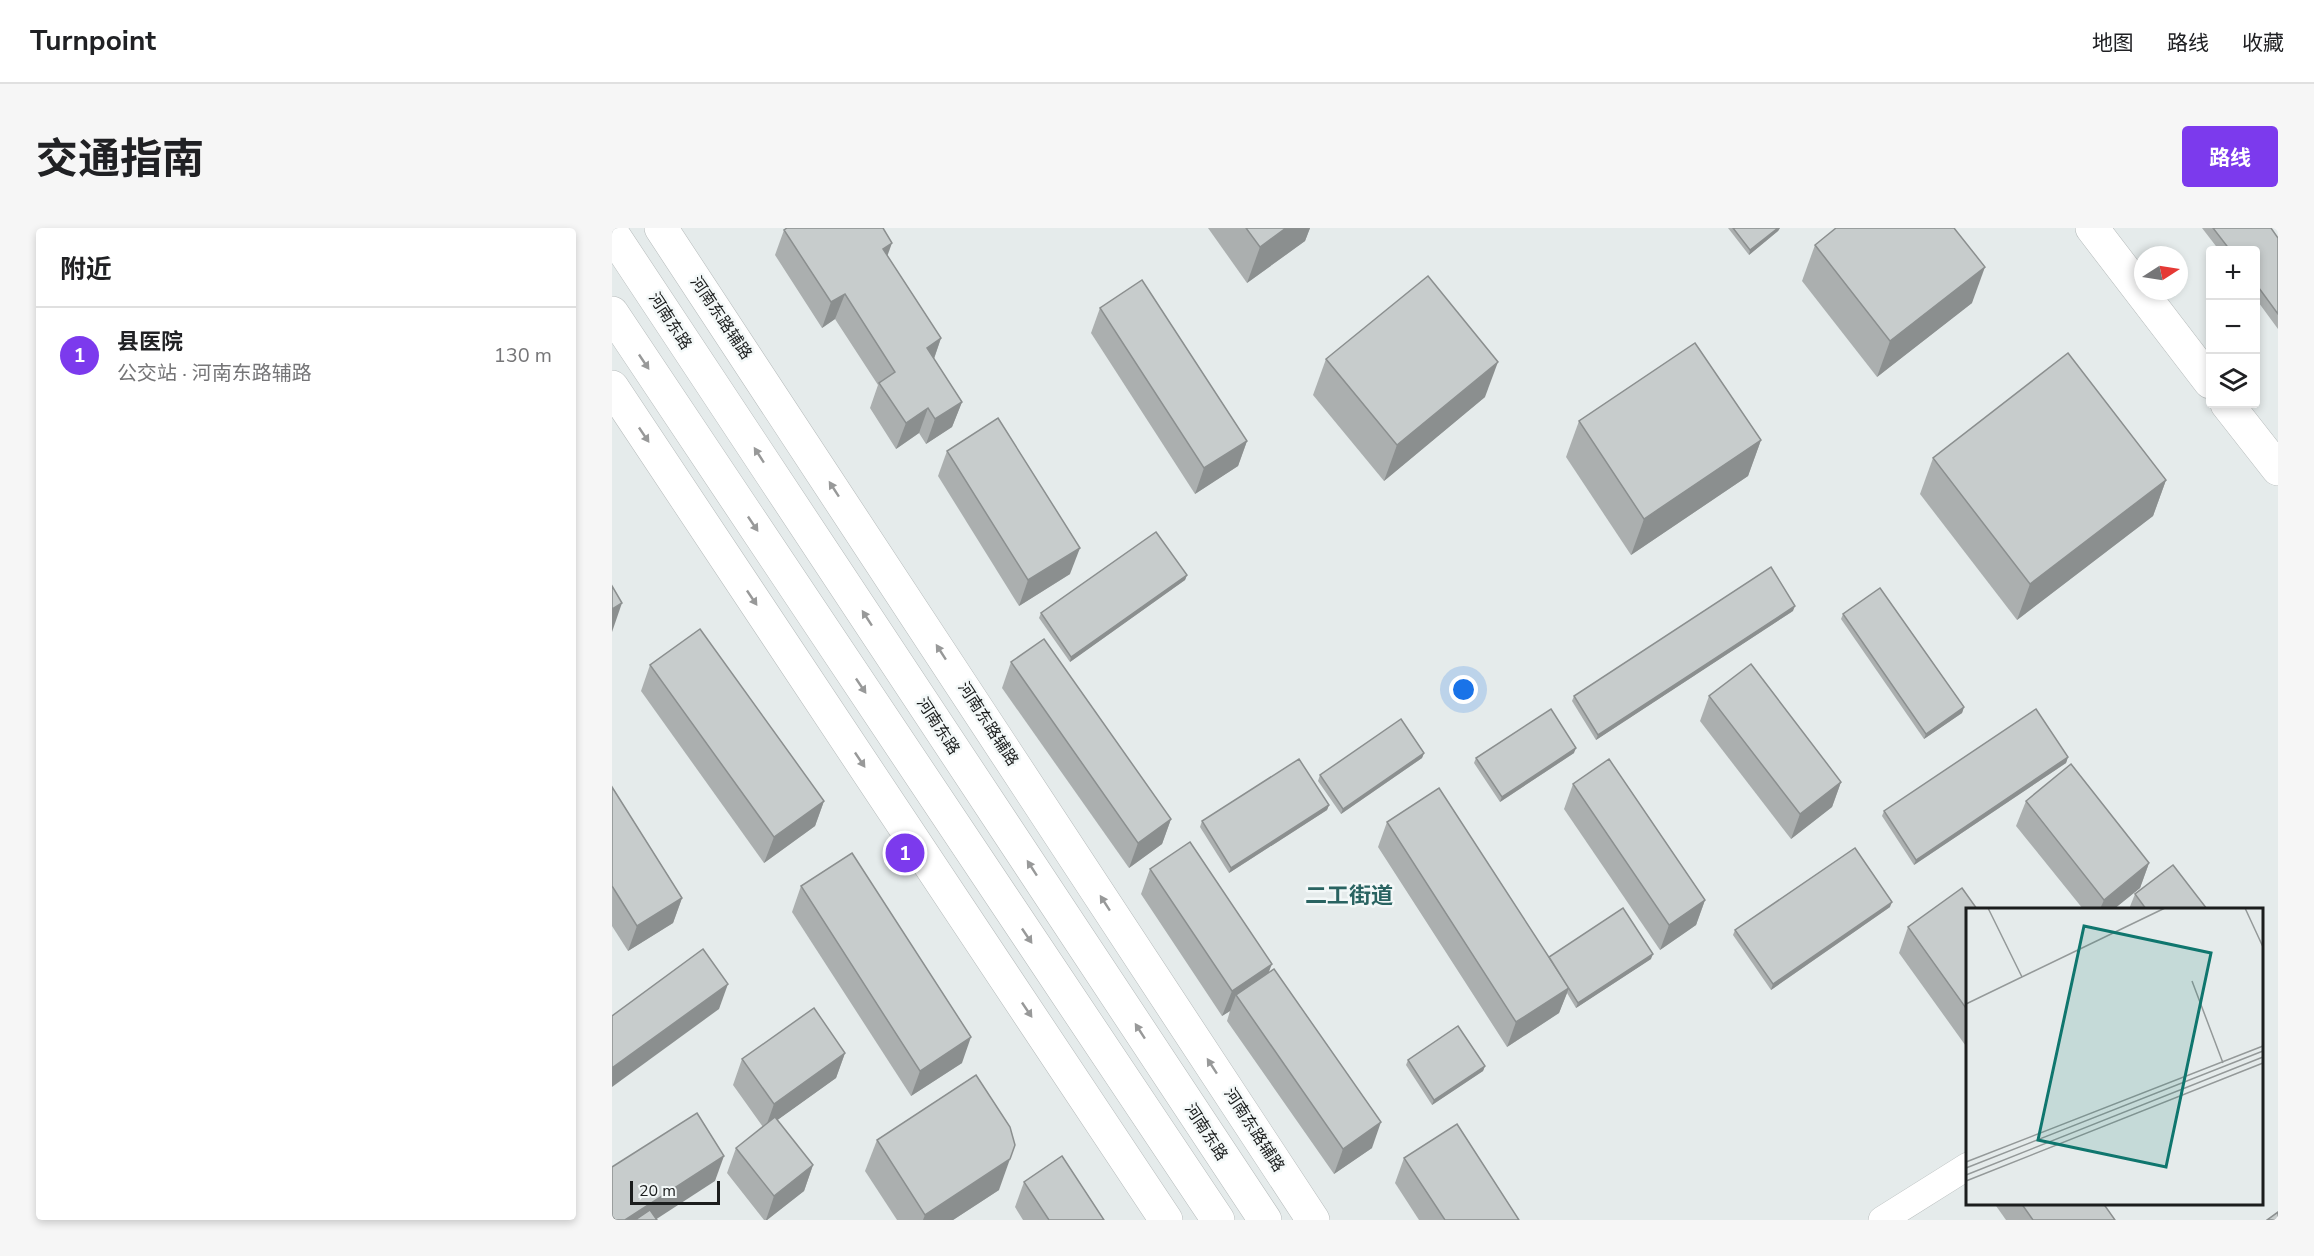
<!DOCTYPE html>
<html lang="zh">
<head>
<meta charset="utf-8">
<style>
	body { margin:0; font-family:"Nunito Sans","Noto Sans SC",sans-serif; background:#f6f6f6; color:#202124 }
	.controls { position:absolute; right:18px; top:18px; display:grid; overflow:hidden; border-radius:6px; box-shadow:0 3px 9px #0003 }
	.controls button { width:54px; height:54px; display:grid; place-items:center; padding:0; border:0; border-bottom:2px solid #e0e0e0; background:#fff; color:#202124; font:30px sans-serif }
	.compass { position:absolute; left:1522px; top:18px; width:54px; height:54px; border-radius:50%; background:#fff; box-shadow:0 3px 9px #0003; rotate:78deg }
	.scale { position:absolute; left:18px; bottom:15px; width:90px; box-sizing:border-box; padding-left:6px; border:3px solid #1b1d1d; border-top:0; font-size:16px; line-height:21px; white-space:nowrap; color:#1b1d1d; -webkit-text-stroke:4px #f3f8f8; paint-order:stroke }
	.you { position:absolute; left:852px; top:462px; width:21px; height:21px; margin:-15px; border:4px solid #fff; border-radius:50%; background:#1a73e8; box-shadow:0 0 0 9px #1a73e833 }
	.badge { display:grid; place-items:center; width:39px; height:39px; border-radius:50%; background:#7c3aed; color:#fff; font-size:20px; font-weight:700 }
	.pin { position:absolute; translate:-50% -50%; border:3px solid #fff; box-shadow:0 2px 6px #0006 }
	.list { margin:0; padding:0; list-style:none }
	h2 { display:flex; justify-content:space-between; align-items:center; height:78px; margin:0; padding:0 24px; font-size:26px }
	h2 small { font-size:20px; font-weight:400; color:#757577 }
	.list li { display:grid; grid-template-columns:39px 1fr auto; gap:18px; align-items:center; box-sizing:border-box; height:96px; padding:0 24px; border-top:2px solid #e0e0e0 }
	.list b { display:block; font-size:22px; white-space:nowrap }
	.list p { margin:0; font-size:20px; white-space:nowrap; color:#757577 }
	.list em { font-size:20px; font-style:normal; color:#757577 }
	.icon { flex:none; width:33px; height:33px; fill:none; stroke:currentColor; stroke-width:2; stroke-linecap:round; stroke-linejoin:round }
	.map { position:relative; flex:none; width:1666px; height:992px; overflow:hidden; border-radius:6px }
	header { display:flex; align-items:center; gap:36px; box-sizing:border-box; height:84px; padding:0 30px; background:#fff; border-bottom:2px solid #e0e0e0 }
	header strong { font-size:28px }
	nav { display:flex; gap:33px; margin-inline-start:auto; font-size:21px }
	.intro { display:flex; align-items:center; justify-content:space-between; box-sizing:border-box; height:144px; padding:0 36px }
	h1 { margin:0; font-size:42px }
	.button { padding:15px 27px; border-radius:6px; background:#7c3aed; color:#fff; font-size:21px; font-weight:700 }
	main { display:flex; gap:36px; padding:0 36px }
	aside { flex:1; background:#fff; border-radius:6px; box-shadow:0 3px 9px #0003 }
	.map>svg:first-child { display:block }
</style>
</head>
<body>
<header>
<strong>Turnpoint</strong>
<nav><a>地图</a><a>路线</a><a>收藏</a></nav>
</header>
<div class="intro"><h1>交通指南</h1><a class="button">路线</a></div>
<main>
<aside>
<h2>附近<small></small></h2>
<ul class="list">
<li><span class="badge">1</span><div><b>县医院</b><p>公交站 · 河南东路辅路</p></div><em>130 m</em></li>
</ul>
</aside>
<div class="map">
<svg width="1666" height="992" viewBox="0 0 1666 992">
	<rect width="100%" height="100%" fill="#e5ebeb"/>
	<g fill="none" stroke-linecap="round" stroke-linejoin="round">
		<defs>
			<path id="minor" d="M 1270,992 L 1356,938"/>
			<g id="tertiary">
				<path d="M 49,0 L 701,992"/>
				<path d="M 1480,0 L 1598,154"/>
				<path d="M 0,159 L 554,992"/>
				<path d="M 1615,176 L 1666,241"/>
			</g>
			<g id="primary">
				<path d="M 0,5 L 653,992"/>
				<path d="M 0,85 L 606,992"/>
			</g>
		</defs>
		<use href="#minor" stroke="#b6bbbb" stroke-width="28"/>
		<use href="#tertiary" stroke="#b6bbbb" stroke-width="34"/>
		<use href="#primary" stroke="#b6bbbb" stroke-width="34"/>
		<use href="#minor" stroke="#fff" stroke-width="27"/>
		<use href="#tertiary" stroke="#fff" stroke-width="33"/>
		<use href="#primary" stroke="#fff" stroke-width="33"/>
	</g>
	<g fill="#abafaf">
		<path d="M 596,0 L 698,0 L 693,13 L 635,55 Z"/>
		<path d="M 1116,0 L 1168,0 L 1166,3 L 1137,27 Z"/>
		<path d="M 1590,0 L 1659,0 L 1666,10 L 1666,101 L 1644,71 L 1644,22 L 1607,22 Z"/>
		<path d="M 172,2 L 275,28 L 329,110 L 322,131 L 350,174 L 340,199 L 314,216 L 307,205 L 284,221 L 258,180 L 266,157 L 223,91 L 210,100 L 163,27 Z"/>
		<path d="M 1203,17 L 1360,75 L 1265,149 L 1190,53 Z"/>
		<path d="M 488,80 L 635,213 L 626,238 L 583,266 L 479,105 Z"/>
		<path d="M 714,131 L 873,169 L 772,253 L 701,167 Z"/>
		<path d="M 967,193 L 1149,212 L 1136,248 L 1019,327 L 954,229 Z"/>
		<path d="M 335,223 L 458,346 L 407,378 L 326,248 Z"/>
		<path d="M 1321,230 L 1554,252 L 1541,288 L 1405,392 L 1308,266 Z"/>
		<path d="M 575,347 L 573,352 L 458,434 L 427,390 L 429,385 Z"/>
		<path d="M 1181,383 L 984,512 L 960,473 L 962,468 Z"/>
		<path d="M 1231,386 L 1352,479 L 1350,485 L 1312,511 L 1229,391 Z"/>
		<path d="M 399,434 L 559,591 L 550,616 L 517,640 L 390,460 Z"/>
		<path d="M 38,437 L 212,573 L 203,598 L 152,635 L 29,463 Z"/>
		<path d="M 1097,468 L 1229,554 L 1220,579 L 1179,611 L 1088,493 Z"/>
		<path d="M 812,525 L 810,530 L 729,586 L 706,553 L 708,547 Z"/>
		<path d="M 962,525 L 888,574 L 862,535 L 864,530 Z"/>
		<path d="M 1456,529 L 1454,535 L 1302,637 L 1270,588 L 1272,583 Z"/>
		<path d="M 961,556 L 1093,672 L 1084,697 L 1048,722 L 952,581 Z"/>
		<path d="M 0,559 L 70,670 L 61,695 L 16,723 L 0,698 Z"/>
		<path d="M 1414,573 L 1537,635 L 1528,660 L 1502,681 L 1471,681 L 1404,598 Z"/>
		<path d="M 717,577 L 715,582 L 617,645 L 588,599 L 590,593 Z"/>
		<path d="M 775,594 L 937,729 L 1039,731 L 964,780 L 955,765 L 947,785 L 895,819 L 766,619 Z"/>
		<path d="M 538,641 L 657,745 L 760,920 L 722,946 L 615,793 L 618,783 L 610,788 L 529,666 Z"/>
		<path d="M 189,658 L 350,835 L 299,868 L 180,684 Z"/>
		<path d="M 1523,666 L 1595,681 L 1517,681 Z"/>
		<path d="M 1278,679 L 1159,762 L 1121,707 L 1123,702 Z"/>
		<path d="M 1356,681 L 1356,821 L 1287,725 L 1296,699 Z"/>
		<path d="M 233,825 L 224,850 L 165,892 L 201,937 L 192,963 L 155,992 L 152,992 L 115,945 L 124,920 L 151,899 L 121,857 L 130,831 Z"/>
		<path d="M 796,832 L 873,838 L 871,843 L 820,877 L 794,837 Z"/>
		<path d="M 265,912 L 387,962 L 341,992 L 285,992 L 253,943 Z"/>
		<path d="M 792,930 L 907,992 L 807,992 L 783,955 Z"/>
		<path d="M 412,954 L 492,992 L 411,992 L 403,979 Z"/>
		<path d="M 1382,975 L 1491,975 L 1503,992 L 1394,992 Z"/>
	</g>
	<g fill="#8b8f8f">
		<path d="M 674,0 L 698,0 L 693,13 L 635,55 L 648,19 Z"/>
		<path d="M 1166,0 L 1168,0 L 1166,3 L 1137,27 L 1138,22 Z"/>
		<path d="M 280,15 L 271,40 L 271,21 Z"/>
		<path d="M 1373,39 L 1360,75 L 1265,149 L 1278,113 Z"/>
		<path d="M 233,66 L 223,91 L 210,100 L 219,74 Z"/>
		<path d="M 329,110 L 320,136 L 315,120 Z"/>
		<path d="M 886,134 L 873,169 L 772,253 L 785,217 Z"/>
		<path d="M 350,174 L 340,199 L 314,216 L 323,191 Z"/>
		<path d="M 316,180 L 307,205 L 284,221 L 294,195 Z"/>
		<path d="M 1149,212 L 1136,248 L 1019,327 L 1032,291 Z"/>
		<path d="M 635,213 L 626,238 L 583,266 L 592,240 Z"/>
		<path d="M 1554,252 L 1541,288 L 1405,392 L 1418,356 Z"/>
		<path d="M 468,320 L 458,346 L 407,378 L 416,352 Z"/>
		<path d="M 575,347 L 573,352 L 458,434 L 459,429 Z"/>
		<path d="M 10,375 L 0,404 L 0,381 Z"/>
		<path d="M 1183,378 L 1181,383 L 984,512 L 986,507 Z"/>
		<path d="M 1352,479 L 1350,485 L 1312,511 L 1314,506 Z"/>
		<path d="M 964,520 L 962,525 L 888,574 L 890,569 Z"/>
		<path d="M 812,525 L 810,530 L 729,586 L 731,581 Z"/>
		<path d="M 1456,529 L 1454,535 L 1302,637 L 1304,632 Z"/>
		<path d="M 1229,554 L 1220,579 L 1179,611 L 1188,586 Z"/>
		<path d="M 212,573 L 203,598 L 152,635 L 162,609 Z"/>
		<path d="M 717,577 L 715,582 L 617,645 L 619,640 Z"/>
		<path d="M 559,591 L 550,616 L 517,640 L 526,615 Z"/>
		<path d="M 1537,635 L 1528,660 L 1502,681 L 1488,681 L 1492,672 Z"/>
		<path d="M 70,670 L 61,695 L 16,723 L 25,698 Z"/>
		<path d="M 1093,672 L 1084,697 L 1048,722 L 1057,697 Z"/>
		<path d="M 1280,674 L 1278,679 L 1159,762 L 1161,756 Z"/>
		<path d="M 1041,726 L 1039,731 L 964,780 L 966,775 Z"/>
		<path d="M 660,736 L 650,761 L 624,767 L 618,783 L 610,788 L 620,763 Z"/>
		<path d="M 116,756 L 107,781 L 0,859 L 0,840 Z"/>
		<path d="M 957,760 L 947,785 L 895,819 L 904,794 Z"/>
		<path d="M 359,809 L 350,835 L 299,868 L 308,843 Z"/>
		<path d="M 233,825 L 224,850 L 153,901 L 162,876 Z"/>
		<path d="M 873,838 L 871,843 L 820,877 L 822,872 Z"/>
		<path d="M 769,894 L 760,920 L 722,946 L 731,921 Z"/>
		<path d="M 112,928 L 103,953 L 43,992 L 13,992 Z"/>
		<path d="M 398,931 L 387,962 L 341,992 L 311,992 L 313,987 Z"/>
		<path d="M 201,937 L 192,963 L 155,992 L 154,992 L 162,968 Z"/>
	</g>
	<g fill="#c7cccc" stroke="#8b8f8f" stroke-width="1.5">
		<path d="M 175,0 L 271,0 L 280,15 L 271,21 L 329,110 L 315,120 L 350,174 L 323,191 L 316,180 L 294,195 L 267,155 L 283,144 L 233,66 L 219,74 L 172,2 Z"/>
		<path d="M 634,0 L 674,0 L 648,19 Z"/>
		<path d="M 1121,0 L 1166,0 L 1138,22 Z"/>
		<path d="M 1224,0 L 1342,0 L 1373,39 L 1278,113 L 1203,17 Z"/>
		<path d="M 1601,0 L 1659,0 L 1666,10 L 1666,86 L 1644,56 L 1644,22 L 1618,22 Z"/>
		<path d="M 816,48 L 886,134 L 785,217 L 714,131 Z"/>
		<path d="M 530,52 L 635,213 L 592,240 L 488,80 Z"/>
		<path d="M 1083,115 L 1149,212 L 1032,291 L 967,193 Z"/>
		<path d="M 1456,125 L 1554,252 L 1418,356 L 1321,230 Z"/>
		<path d="M 386,190 L 468,320 L 416,352 L 335,223 Z"/>
		<path d="M 544,304 L 575,347 L 459,429 L 429,385 Z"/>
		<path d="M 1159,339 L 1183,378 L 986,507 L 962,468 Z"/>
		<path d="M 0,358 L 10,375 L 0,381 Z"/>
		<path d="M 1268,360 L 1352,479 L 1314,506 L 1231,386 Z"/>
		<path d="M 88,401 L 212,573 L 162,609 L 38,437 Z"/>
		<path d="M 432,411 L 559,591 L 526,615 L 399,434 Z"/>
		<path d="M 1139,436 L 1229,554 L 1188,586 L 1097,468 Z"/>
		<path d="M 939,481 L 964,520 L 890,569 L 864,530 Z"/>
		<path d="M 1424,481 L 1456,529 L 1304,632 L 1272,583 Z"/>
		<path d="M 789,491 L 812,525 L 731,581 L 708,547 Z"/>
		<path d="M 687,531 L 717,577 L 619,640 L 590,593 Z"/>
		<path d="M 997,531 L 1093,672 L 1057,697 L 961,556 Z"/>
		<path d="M 1459,536 L 1537,635 L 1492,672 L 1414,573 Z"/>
		<path d="M 0,559 L 70,670 L 25,698 L 0,658 Z"/>
		<path d="M 827,560 L 957,760 L 904,794 L 775,594 Z"/>
		<path d="M 578,614 L 660,736 L 620,763 L 538,641 Z"/>
		<path d="M 1243,620 L 1280,674 L 1161,756 L 1123,702 Z"/>
		<path d="M 240,625 L 359,809 L 308,843 L 189,658 Z"/>
		<path d="M 1561,637 L 1595,681 L 1534,681 L 1523,666 Z"/>
		<path d="M 1350,660 L 1365,681 L 1356,681 L 1356,783 L 1296,699 Z"/>
		<path d="M 1011,680 L 1041,726 L 966,775 L 937,729 Z"/>
		<path d="M 91,721 L 116,756 L 0,840 L 0,788 Z"/>
		<path d="M 662,741 L 769,894 L 731,921 L 624,767 Z"/>
		<path d="M 202,780 L 233,825 L 162,876 L 130,831 Z"/>
		<path d="M 846,798 L 873,838 L 822,872 L 796,832 Z"/>
		<path d="M 364,847 L 398,899 L 403,917 L 398,931 L 313,987 L 265,912 Z"/>
		<path d="M 85,885 L 112,928 L 13,992 L 3,992 L 0,988 L 0,939 Z"/>
		<path d="M 163,889 L 201,937 L 162,968 L 124,920 Z"/>
		<path d="M 845,896 L 907,992 L 833,992 L 792,930 Z"/>
		<path d="M 450,928 L 492,992 L 437,992 L 412,954 Z"/>
		<path d="M 1409,975 L 1491,975 L 1503,992 L 1421,992 Z"/>
		<path d="M 38,982 L 45,992 L 23,992 Z"/>
		<path d="M 1666,984 L 1666,992 L 1655,992 Z"/>
	</g>
	<defs><path id="oneway-solid" d="M-6-.8H1V-3.2L6.5 0L1 3.2V.8H-6Z" transform="scale(1.5)"/></defs>
	<g fill="#989999">
		<use href="#oneway-solid" transform="translate(32 134) rotate(56)"/>
		<use href="#oneway-solid" transform="translate(32 207) rotate(56)"/>
		<use href="#oneway-solid" transform="translate(147 227) rotate(-123)"/>
		<use href="#oneway-solid" transform="translate(222 261) rotate(-123)"/>
		<use href="#oneway-solid" transform="translate(141 296) rotate(56)"/>
		<use href="#oneway-solid" transform="translate(140 370) rotate(56)"/>
		<use href="#oneway-solid" transform="translate(255 390) rotate(-123)"/>
		<use href="#oneway-solid" transform="translate(329 424) rotate(-123)"/>
		<use href="#oneway-solid" transform="translate(249 458) rotate(56)"/>
		<use href="#oneway-solid" transform="translate(248 532) rotate(56)"/>
		<use href="#oneway-solid" transform="translate(420 640) rotate(-123)"/>
		<use href="#oneway-solid" transform="translate(493 675) rotate(-123)"/>
		<use href="#oneway-solid" transform="translate(415 708) rotate(56)"/>
		<use href="#oneway-solid" transform="translate(415 782) rotate(56)"/>
		<use href="#oneway-solid" transform="translate(528 803) rotate(-123)"/>
		<use href="#oneway-solid" transform="translate(600 838) rotate(-123)"/>
	</g>
	<g text-anchor="middle" dominant-baseline="central" stroke-width="5" stroke-linejoin="round" paint-order="stroke">
		<g font-size="16" fill="#1b1d1d" stroke="#f3f8f8">
			<text transform="translate(109 90) rotate(56)">河南东路辅路</text>
			<text transform="translate(58 93) rotate(57)">河南东路</text>
			<text transform="translate(376 496) rotate(57)">河南东路辅路</text>
			<text transform="translate(326 498) rotate(57)">河南东路</text>
			<text transform="translate(642 902) rotate(57)">河南东路辅路</text>
			<text transform="translate(594 904) rotate(57)">河南东路</text>
		</g>
		<g font-size="22" font-weight="bold" fill="#296361" stroke="#f3f8f8">
			<text x="737" y="668">二工街道</text>
		</g>
	</g>
	<g transform="translate(1354 680)">
		<rect width="297" height="297" fill="#e5ebeb"/>
		<path fill="none" stroke="#949999" stroke-width="1.5" d="M 22,0 L 56,69M 279,0 L 297,39M 226,73 L 257,155M 0,96 L 199,0M 0,254 L 297,138M 0,260 L 297,143M 0,267 L 297,149M 0,273 L 297,155"/>
		<path fill="#0f766e" fill-opacity="0.15" stroke="#0f766e" stroke-width="3" d="M 118,18 L 245,45 L 200,259 L 72,232 Z"/>
		<rect width="297" height="297" fill="none" stroke="#1b1d1d" stroke-width="3"/>
	</g>
</svg>
<div class="controls">
<button>+</button>
<button>−</button>
<button><svg class="icon" aria-label="layers" viewBox="0 0 24 24"><path d="M12 4l9 5-9 5-9-5zM3 14l9 5 9-5"/></svg></button>
</div>
<svg class="compass" viewBox="-18 -18 36 36"><path d="M0-13l5 13h-10z" fill="#e53935"/><path d="M0 13l5-13h-10z" fill="#757577"/></svg>
<div class="scale">20 m</div>
<div class="you"></div>
<div class="pin badge" style="left:293px;top:625px">1</div>
</div>
</main>
</body>
</html>
